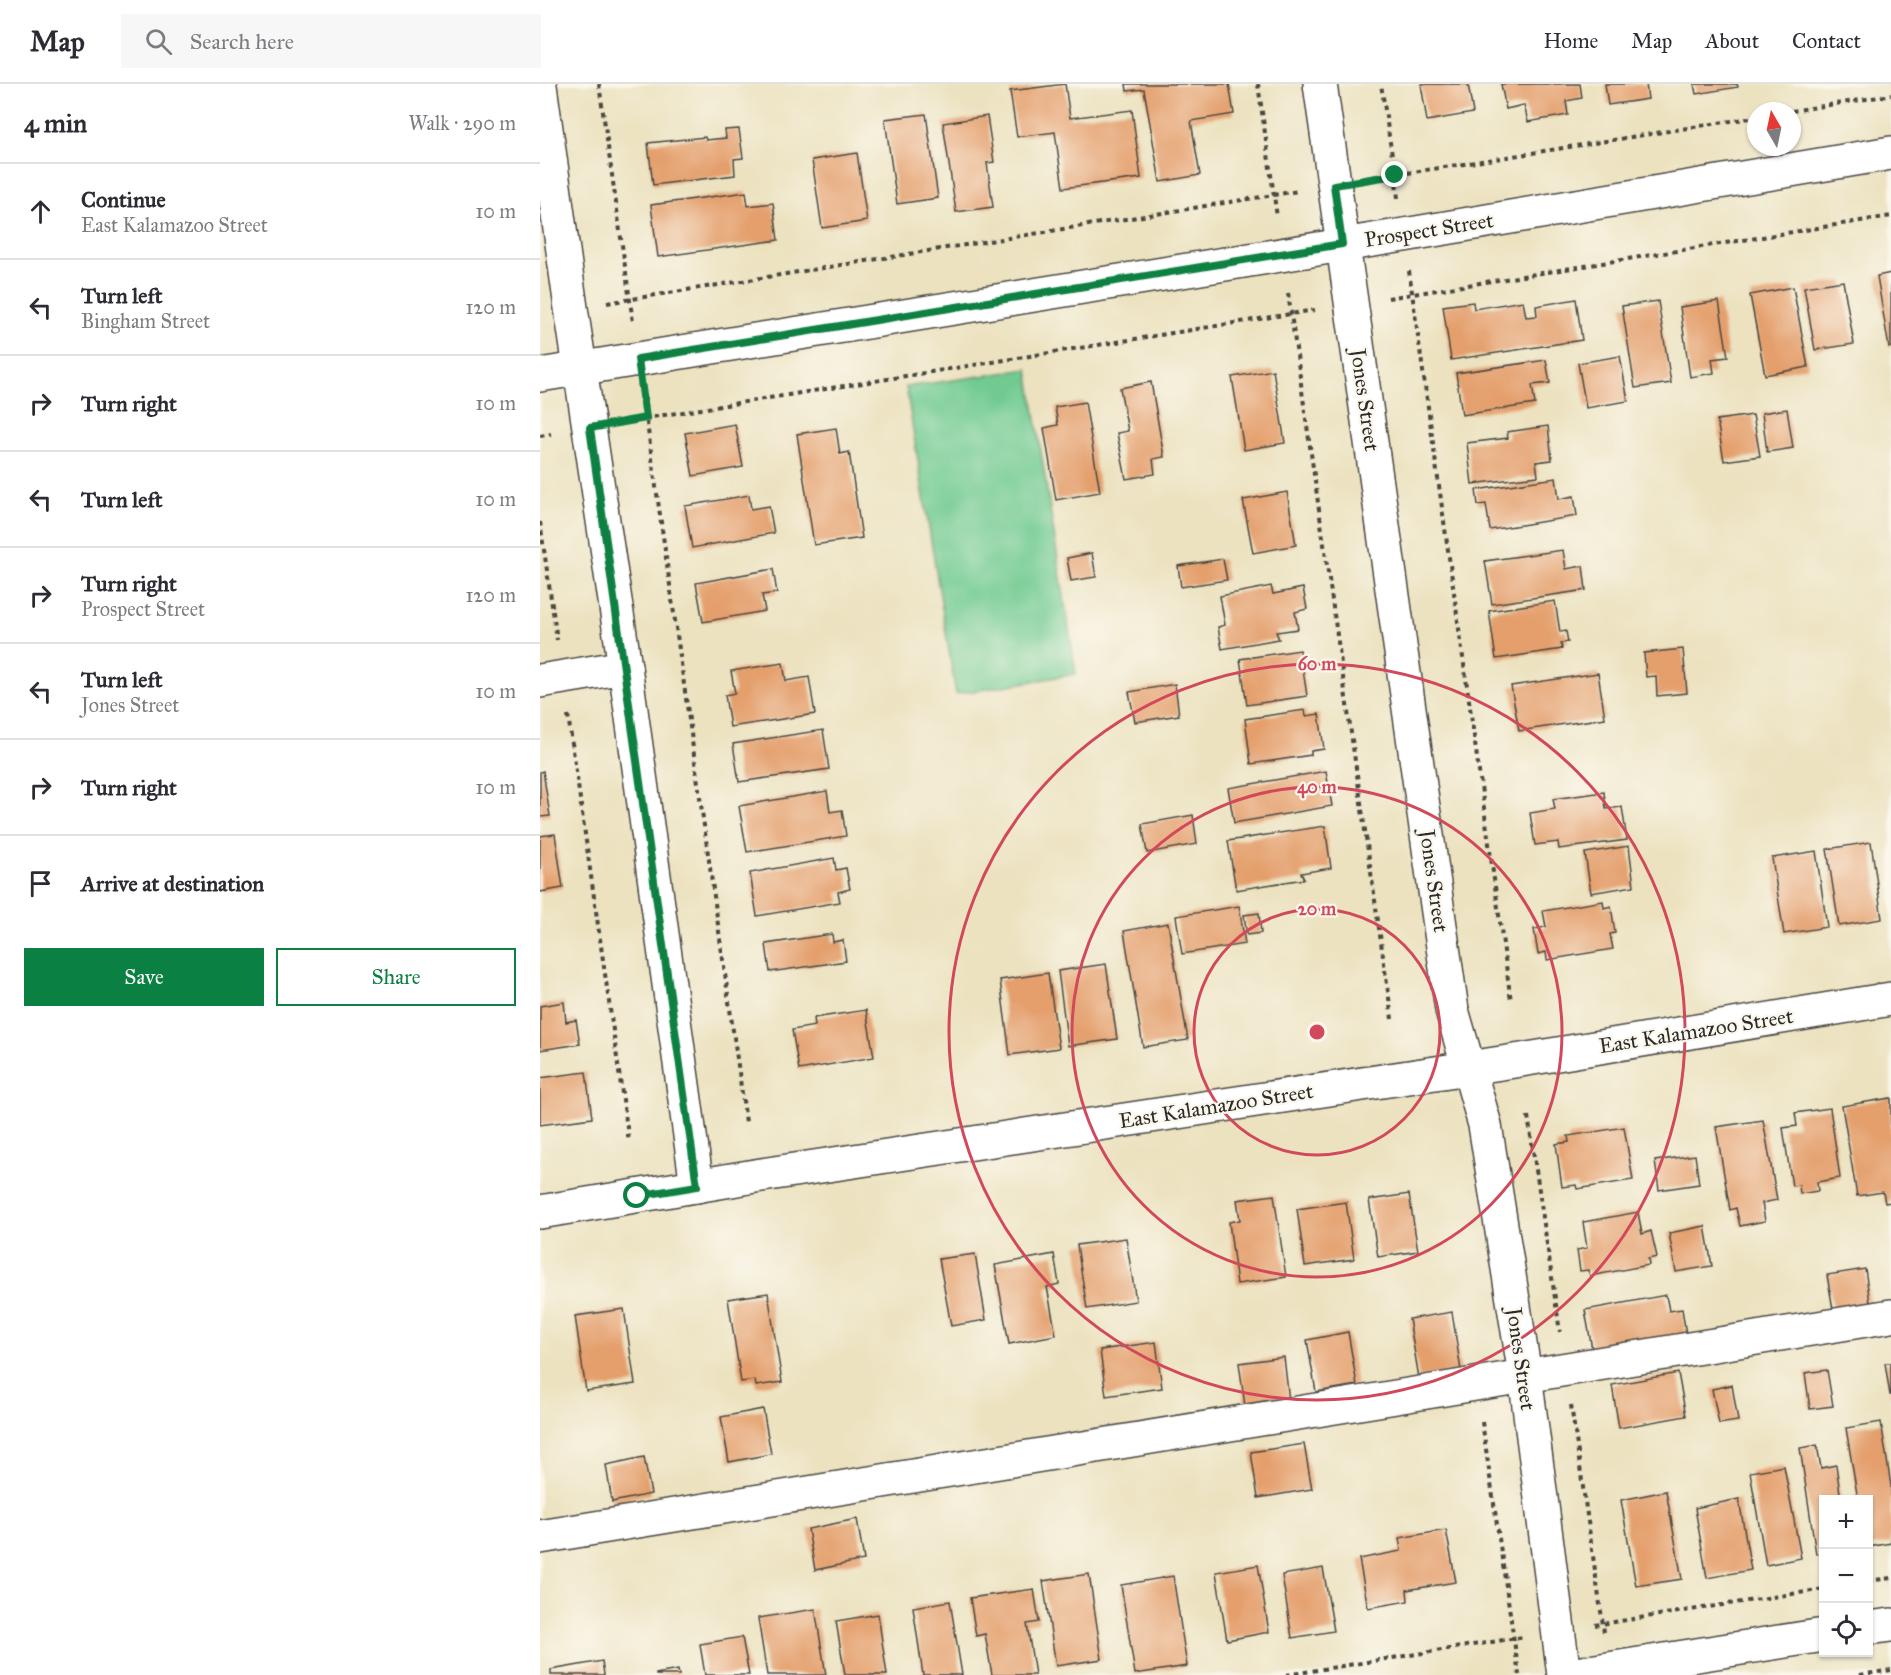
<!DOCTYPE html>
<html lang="en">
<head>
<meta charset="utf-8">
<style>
	body { margin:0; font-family:"IM FELL Great Primer",serif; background:#f7f7f7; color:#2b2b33 }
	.controls { position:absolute; right:18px; bottom:18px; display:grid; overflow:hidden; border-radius:0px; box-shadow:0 2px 4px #0004 }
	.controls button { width:54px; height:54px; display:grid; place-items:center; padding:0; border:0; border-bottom:2px solid #e1e1e2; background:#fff; color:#2b2b33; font:30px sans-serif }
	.compass { position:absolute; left:1207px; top:18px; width:54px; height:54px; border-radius:50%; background:#fff; box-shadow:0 2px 4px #0004; rotate:351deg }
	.stop { position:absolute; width:18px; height:18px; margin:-14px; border:4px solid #0b8043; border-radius:50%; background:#fff }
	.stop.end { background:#0b8043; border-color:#fff; box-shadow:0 2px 6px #0008 }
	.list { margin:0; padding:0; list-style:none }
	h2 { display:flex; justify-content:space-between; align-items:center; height:78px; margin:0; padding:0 24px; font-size:26px }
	h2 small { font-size:20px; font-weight:400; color:#7c7c81 }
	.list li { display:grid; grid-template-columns:39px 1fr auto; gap:18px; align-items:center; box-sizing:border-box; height:96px; padding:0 24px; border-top:2px solid #e1e1e2 }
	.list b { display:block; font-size:22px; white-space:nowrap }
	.list p { margin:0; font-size:20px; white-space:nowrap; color:#7c7c81 }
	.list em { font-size:20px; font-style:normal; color:#7c7c81 }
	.actions { display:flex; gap:12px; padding:18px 24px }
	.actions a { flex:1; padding:14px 0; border:2px solid #0b8043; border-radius:0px; text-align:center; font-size:21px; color:#0b8043 }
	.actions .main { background:#0b8043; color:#fff }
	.icon { flex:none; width:33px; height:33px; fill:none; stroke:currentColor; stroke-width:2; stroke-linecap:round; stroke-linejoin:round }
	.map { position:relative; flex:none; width:1351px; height:1591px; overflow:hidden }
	header { display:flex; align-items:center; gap:36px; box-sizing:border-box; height:84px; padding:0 30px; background:#fff; border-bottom:2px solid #e1e1e2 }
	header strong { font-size:28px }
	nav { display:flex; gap:33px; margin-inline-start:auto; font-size:21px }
	.search { width:420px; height:54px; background:#f7f7f7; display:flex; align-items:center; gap:15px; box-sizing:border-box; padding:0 21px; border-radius:0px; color:#7c7c81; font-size:22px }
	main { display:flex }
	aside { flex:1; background:#fff }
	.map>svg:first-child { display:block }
</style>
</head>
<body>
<header>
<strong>Map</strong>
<div class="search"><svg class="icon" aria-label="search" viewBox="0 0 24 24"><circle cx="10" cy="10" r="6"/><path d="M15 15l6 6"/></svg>Search here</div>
<nav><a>Home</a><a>Map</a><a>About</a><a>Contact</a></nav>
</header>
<main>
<aside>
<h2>4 min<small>Walk · 290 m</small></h2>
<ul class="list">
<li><svg class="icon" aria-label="ahead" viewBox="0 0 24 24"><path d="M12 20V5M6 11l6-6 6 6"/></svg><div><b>Continue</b><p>East Kalamazoo Street</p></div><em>10 m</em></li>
<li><svg class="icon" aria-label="left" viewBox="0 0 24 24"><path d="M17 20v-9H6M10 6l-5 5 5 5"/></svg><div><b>Turn left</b><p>Bingham Street</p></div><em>120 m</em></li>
<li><svg class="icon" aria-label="right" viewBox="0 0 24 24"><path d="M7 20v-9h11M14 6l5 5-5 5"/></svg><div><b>Turn right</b></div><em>10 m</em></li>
<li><svg class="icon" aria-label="left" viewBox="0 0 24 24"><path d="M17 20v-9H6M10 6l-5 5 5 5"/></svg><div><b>Turn left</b></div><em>10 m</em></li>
<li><svg class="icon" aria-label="right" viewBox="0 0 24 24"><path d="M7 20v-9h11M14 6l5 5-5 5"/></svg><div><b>Turn right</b><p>Prospect Street</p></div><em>120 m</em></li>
<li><svg class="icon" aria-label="left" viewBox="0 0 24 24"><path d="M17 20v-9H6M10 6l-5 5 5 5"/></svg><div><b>Turn left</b><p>Jones Street</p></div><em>10 m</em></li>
<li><svg class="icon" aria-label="right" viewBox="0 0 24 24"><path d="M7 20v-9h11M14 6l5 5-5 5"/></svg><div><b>Turn right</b></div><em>10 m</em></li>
<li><svg class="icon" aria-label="arrive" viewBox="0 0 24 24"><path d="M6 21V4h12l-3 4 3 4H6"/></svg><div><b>Arrive at destination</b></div></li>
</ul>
<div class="actions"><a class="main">Save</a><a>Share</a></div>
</aside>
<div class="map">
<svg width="1351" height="1591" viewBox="0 0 1351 1591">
	<rect width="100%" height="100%" fill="#fbf7ec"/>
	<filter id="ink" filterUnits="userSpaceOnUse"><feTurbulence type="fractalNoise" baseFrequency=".0167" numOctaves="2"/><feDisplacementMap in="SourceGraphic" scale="12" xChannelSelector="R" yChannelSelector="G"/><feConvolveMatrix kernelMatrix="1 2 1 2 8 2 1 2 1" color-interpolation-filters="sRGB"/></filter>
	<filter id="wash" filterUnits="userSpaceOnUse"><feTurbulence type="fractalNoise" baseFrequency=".008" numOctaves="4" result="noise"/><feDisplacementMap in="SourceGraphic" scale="24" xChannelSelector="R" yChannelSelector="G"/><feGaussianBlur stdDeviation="1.35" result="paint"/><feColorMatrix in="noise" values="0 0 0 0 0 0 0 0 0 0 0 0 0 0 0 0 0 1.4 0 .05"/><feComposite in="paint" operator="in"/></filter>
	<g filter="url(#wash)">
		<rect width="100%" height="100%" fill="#ece2c0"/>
		<path fill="#71cb91" stroke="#4e7b5e" stroke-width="1.5" d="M 488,285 L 536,590 L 416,610 L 366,303 Z"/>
		<g id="blocks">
			<g fill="#e49f6c">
				<path d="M 525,0 L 530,34 L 592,26 L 601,94 L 523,104 L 515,48 L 477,53 L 470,7 Z"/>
				<path d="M 586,0 L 689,0 L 694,30 L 651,37 L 660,91 L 620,98 L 604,5 L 587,7 Z"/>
				<path d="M 881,0 L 928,0 L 933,29 L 887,37 Z"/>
				<path d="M 961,0 L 1040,0 L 1042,14 L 1026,17 L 1028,31 L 988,38 L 984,21 L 966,25 Z"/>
				<path d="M 1065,0 L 1106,0 L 1108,15 L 1068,21 Z"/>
				<path d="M 1154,0 L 1197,0 L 1198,3 L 1156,10 Z"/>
				<path d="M 386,30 L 398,114 L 357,120 L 345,35 Z"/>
				<path d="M 447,32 L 454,78 L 447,79 L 453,123 L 416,128 L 403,39 Z"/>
				<path d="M 199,45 L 203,74 L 194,75 L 195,91 L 113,101 L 108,59 L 165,53 L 166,56 L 186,54 L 185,46 Z"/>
				<path d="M 317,69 L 327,137 L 282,144 L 272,76 Z"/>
				<path d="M 206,108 L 208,122 L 233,119 L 238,156 L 118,173 L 111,121 Z"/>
				<path d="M 1351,189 L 1351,263 L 1349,264 L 1337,192 Z"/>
				<path d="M 1303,197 L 1314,260 L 1275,266 L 1264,203 Z"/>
				<path d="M 1253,203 L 1268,283 L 1225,291 L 1210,211 Z"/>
				<path d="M 1036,215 L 1042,256 L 911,276 L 903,222 L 933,218 L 934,225 L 983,217 L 986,233 L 997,232 L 996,222 Z"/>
				<path d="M 1118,217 L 1131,299 L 1095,304 L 1082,222 Z"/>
				<path d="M 1179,217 L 1188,273 L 1172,275 L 1174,289 L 1150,293 L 1140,223 Z"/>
				<path d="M 1080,272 L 1088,317 L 1046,324 L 1038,279 Z"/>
				<path d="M 1006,276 L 1010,299 L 992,301 L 995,320 L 922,331 L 916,289 Z"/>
				<path d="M 733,286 L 745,359 L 704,366 L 692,293 Z"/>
				<path d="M 611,298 L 624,373 L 613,375 L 615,390 L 586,395 L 577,349 L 588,347 L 580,304 Z"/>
				<path d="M 545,318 L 560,408 L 516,416 L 504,344 L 518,341 L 515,323 Z"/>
				<path d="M 1247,325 L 1253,364 L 1227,368 L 1222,329 Z"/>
				<path d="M 1213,331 L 1220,372 L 1184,377 L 1177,336 Z"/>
				<path d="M 195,340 L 203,383 L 153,392 L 145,349 Z"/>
				<path d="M 1008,342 L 1012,376 L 996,378 L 998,392 L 932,400 L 927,359 L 968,354 L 967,348 Z"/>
				<path d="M 296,344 L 300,370 L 309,368 L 322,454 L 274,461 L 257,350 Z"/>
				<path d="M 1016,394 L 1019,415 L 1034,412 L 1037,432 L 950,446 L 946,420 L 938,421 L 936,406 Z"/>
				<path d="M 747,408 L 756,461 L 713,469 L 703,416 Z"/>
				<path d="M 209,411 L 211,425 L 229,422 L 234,449 L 152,464 L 145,422 Z"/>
				<path d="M 1023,466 L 1026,485 L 1043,482 L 1046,506 L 952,520 L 945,477 Z"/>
				<path d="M 552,469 L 556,493 L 531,497 L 527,474 Z"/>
				<path d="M 683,475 L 687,496 L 641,503 L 638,482 Z"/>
				<path d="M 233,485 L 237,509 L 222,511 L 225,527 L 163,538 L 156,499 Z"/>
				<path d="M 731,502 L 733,510 L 763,504 L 767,525 L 755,528 L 758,545 L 736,548 L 739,555 L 682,565 L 678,543 L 685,541 L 680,512 Z"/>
				<path d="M 1015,517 L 1020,548 L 1026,547 L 1028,558 L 1021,559 L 1022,565 L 956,575 L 949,527 Z"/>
				<path d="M 1143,565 L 1147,609 L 1117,612 L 1116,592 L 1106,593 L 1104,569 Z"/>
				<path d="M 760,566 L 767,612 L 707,621 L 700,575 Z"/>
				<path d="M 243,579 L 246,597 L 269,593 L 275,630 L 190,643 L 185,611 L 195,609 L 191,587 Z"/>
				<path d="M 1058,589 L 1065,634 L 979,647 L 971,602 Z"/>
				<path d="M 635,600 L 639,631 L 595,638 L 589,608 Z"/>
				<path d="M 765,626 L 766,632 L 779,630 L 784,665 L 771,667 L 771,671 L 711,680 L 705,635 Z"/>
				<path d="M 283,646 L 289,685 L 199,698 L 193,660 Z"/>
				<path d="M 3,687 L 10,732 L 0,733 L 0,688 Z"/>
				<path d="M 786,687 L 792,722 L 694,739 L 688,704 Z"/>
				<path d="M 287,707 L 290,728 L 302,726 L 306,752 L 207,768 L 199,722 Z"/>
				<path d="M 1064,708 L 1066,725 L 1082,723 L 1087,756 L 1019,765 L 1018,758 L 995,761 L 990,729 L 1015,725 L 1013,715 Z"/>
				<path d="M 653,731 L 657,760 L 607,769 L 602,740 Z"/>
				<path d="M 785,742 L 791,784 L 761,789 L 764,795 L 696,806 L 688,757 Z"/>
				<path d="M 15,750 L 23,804 L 0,808 L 0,752 Z"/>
				<path d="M 1331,758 L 1342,835 L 1299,842 L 1287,765 Z"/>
				<path d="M 1089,762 L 1094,802 L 1051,809 L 1045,769 Z"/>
				<path d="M 1276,767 L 1287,843 L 1244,850 L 1232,774 Z"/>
				<path d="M 294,774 L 296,786 L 306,784 L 310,805 L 298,808 L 300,818 L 217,832 L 210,789 Z"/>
				<path d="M 1063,817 L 1064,824 L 1071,822 L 1075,849 L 1070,850 L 1073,865 L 1007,876 L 1006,868 L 998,870 L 994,845 L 1006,843 L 1003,827 Z"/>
				<path d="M 699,822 L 705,860 L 642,870 L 636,832 Z"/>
				<path d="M 719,829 L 721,849 L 707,851 L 704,831 Z"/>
				<path d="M 628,839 L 648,956 L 603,963 L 584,847 Z"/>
				<path d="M 292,850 L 293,858 L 303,856 L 306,877 L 230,888 L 226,860 Z"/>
				<path d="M 566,880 L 577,955 L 528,962 L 518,887 Z"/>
				<path d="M 508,889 L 519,964 L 470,971 L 460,896 Z"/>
				<path d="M 24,918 L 26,938 L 36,936 L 40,960 L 0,966 L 0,922 Z"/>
				<path d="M 326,926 L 334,973 L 259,986 L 252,946 L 275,942 L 274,934 Z"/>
				<path d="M 46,988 L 52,1034 L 0,1041 L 0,994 Z"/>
				<path d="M 1351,1014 L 1351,1118 L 1345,1119 L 1343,1108 L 1317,1112 L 1302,1022 Z"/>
				<path d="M 1290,1024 L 1300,1094 L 1277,1098 L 1278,1107 L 1260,1110 L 1259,1101 L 1252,1102 L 1243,1044 L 1257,1042 L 1255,1029 Z"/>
				<path d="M 1223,1036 L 1237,1116 L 1222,1119 L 1225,1137 L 1200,1142 L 1196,1124 L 1190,1126 L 1176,1043 Z"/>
				<path d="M 1084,1043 L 1093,1096 L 1037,1105 L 1036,1101 L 1022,1103 L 1016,1060 L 1029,1058 L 1028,1052 Z"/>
				<path d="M 1155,1071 L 1159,1100 L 1119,1106 L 1115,1077 Z"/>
				<path d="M 869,1110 L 878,1167 L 838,1173 L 829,1116 Z"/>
				<path d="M 734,1111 L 746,1193 L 697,1200 L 689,1138 L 700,1136 L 697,1116 Z"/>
				<path d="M 806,1118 L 814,1175 L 765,1182 L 757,1125 Z"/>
				<path d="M 1098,1128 L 1102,1150 L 1111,1147 L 1117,1173 L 1108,1175 L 1109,1181 L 1050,1192 L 1048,1186 L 1040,1187 L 1037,1166 L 1047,1164 L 1043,1138 Z"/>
				<path d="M 1165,1142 L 1172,1182 L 1136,1188 L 1129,1149 Z"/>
				<path d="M 586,1154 L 596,1217 L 547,1225 L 537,1161 Z"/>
				<path d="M 435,1170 L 446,1236 L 411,1242 L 399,1175 Z"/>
				<path d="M 514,1170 L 519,1200 L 507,1203 L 516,1251 L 469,1260 L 455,1181 Z"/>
				<path d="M 1325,1185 L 1331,1225 L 1294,1231 L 1287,1191 Z"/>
				<path d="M 228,1209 L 242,1298 L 216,1302 L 215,1296 L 201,1298 L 188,1215 Z"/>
				<path d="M 1126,1211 L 1129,1227 L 1142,1225 L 1146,1250 L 1052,1265 L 1045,1226 Z"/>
				<path d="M 84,1225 L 95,1300 L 46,1307 L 35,1232 Z"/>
				<path d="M 912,1228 L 921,1287 L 879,1294 L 869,1235 Z"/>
				<path d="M 808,1248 L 817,1301 L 776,1308 L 767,1256 Z"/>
				<path d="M 616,1258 L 622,1304 L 566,1312 L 560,1266 Z"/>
				<path d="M 744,1273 L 749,1317 L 705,1322 L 699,1279 Z"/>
				<path d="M 1345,1279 L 1351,1279 L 1351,1311 L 1350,1311 Z"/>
				<path d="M 1287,1286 L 1293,1322 L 1270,1325 L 1265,1289 Z"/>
				<path d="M 1138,1289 L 1146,1332 L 1079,1344 L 1072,1301 Z"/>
				<path d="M 1192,1301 L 1198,1337 L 1179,1340 L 1172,1305 Z"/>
				<path d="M 223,1325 L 231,1370 L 189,1378 L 181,1333 Z"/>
				<path d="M 1341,1338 L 1351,1402 L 1351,1459 L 1328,1463 L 1328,1416 L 1318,1416 L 1306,1344 Z"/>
				<path d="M 764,1360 L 772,1405 L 718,1414 L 711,1368 Z"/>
				<path d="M 1277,1361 L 1281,1384 L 1296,1381 L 1301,1416 L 1284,1416 L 1284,1469 L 1276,1470 L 1260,1364 Z"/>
				<path d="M 104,1373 L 111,1410 L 72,1418 L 66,1381 Z"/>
				<path d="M 1244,1382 L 1261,1474 L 1226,1481 L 1210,1388 Z"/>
				<path d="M 1126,1407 L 1142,1495 L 1096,1502 L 1081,1416 Z"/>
				<path d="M 1199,1415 L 1211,1486 L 1167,1494 L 1155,1424 Z"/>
				<path d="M 317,1435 L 324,1476 L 275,1486 L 268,1445 Z"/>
				<path d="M 906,1446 L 916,1498 L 867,1506 L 868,1517 L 828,1524 L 819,1475 L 861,1467 L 859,1454 Z"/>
				<path d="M 718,1481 L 729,1548 L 687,1556 L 676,1488 Z"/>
				<path d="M 783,1484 L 794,1547 L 752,1554 L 742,1491 Z"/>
				<path d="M 549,1490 L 562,1575 L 516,1582 L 503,1497 Z"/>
				<path d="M 633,1492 L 647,1582 L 595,1590 L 581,1501 Z"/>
				<path d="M 494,1505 L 499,1538 L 487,1540 L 495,1591 L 452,1591 L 445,1550 L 436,1552 L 430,1514 Z"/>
				<path d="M 410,1517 L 422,1591 L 383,1591 L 373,1523 Z"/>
				<path d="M 275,1525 L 286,1591 L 227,1591 L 218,1534 Z"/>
				<path d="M 338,1530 L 347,1591 L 305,1591 L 296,1537 Z"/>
				<path d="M 202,1553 L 209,1591 L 165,1591 L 160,1560 Z"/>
				<path d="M 62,1577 L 64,1591 L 11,1591 L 11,1586 Z"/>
				<path d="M 138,1586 L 139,1591 L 116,1591 L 116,1590 Z"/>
			</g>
		</g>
	</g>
	<g filter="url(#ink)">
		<use href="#blocks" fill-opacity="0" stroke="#484641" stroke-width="1.5"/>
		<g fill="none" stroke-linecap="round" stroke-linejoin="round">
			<defs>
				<g id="minor">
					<path d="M 780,0 L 912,926 L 945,1041 L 985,1291 L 1024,1591"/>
					<path d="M 0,2 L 31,224 L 85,583 L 157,1102"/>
					<path d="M 0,291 L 864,151 L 1351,69"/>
					<path d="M 0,597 L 85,583"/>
					<path d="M 0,1128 L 215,1092 L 981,976 L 1351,915"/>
					<path d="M 0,1453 L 1351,1232"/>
					<path d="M 1328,1544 L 1351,1541"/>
					<path d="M 1030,1591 L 1284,1551"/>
				</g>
			</defs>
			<use href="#minor" stroke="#484641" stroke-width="36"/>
			<g stroke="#484641" stroke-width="4" stroke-dasharray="4.5 4.5" stroke-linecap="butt">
				<path d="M 59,0 L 93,238"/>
				<path d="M 718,0 L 737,133"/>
				<path d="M 1252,27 L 1351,11"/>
				<path d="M 831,94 L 855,91 L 841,0"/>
				<path d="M 858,114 L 855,91 L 1216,33"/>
				<path d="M 869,187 L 971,917"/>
				<path d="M 748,209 L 852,935"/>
				<path d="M 848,214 L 1351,132"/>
				<path d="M 67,219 L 758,107"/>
				<path d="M 103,311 L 206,1038"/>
				<path d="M 87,337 L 775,226"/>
				<path d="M 0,352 L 11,350"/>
				<path d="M 0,438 L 17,556"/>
				<path d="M 28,631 L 89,1058"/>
				<path d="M 988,1032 L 1020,1248"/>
				<path d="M 1031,1321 L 1064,1548"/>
				<path d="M 942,1338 L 979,1591"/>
				<path d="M 1328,1497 L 1351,1494"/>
				<path d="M 1055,1541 L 1284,1505"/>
				<path d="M 746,1591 L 983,1553"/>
				<path d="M 1320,1591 L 1351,1586"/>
			</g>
			<use href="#minor" stroke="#fff" stroke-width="33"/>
		</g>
	</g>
	<g fill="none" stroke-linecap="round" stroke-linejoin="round" filter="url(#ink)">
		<path stroke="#0b8043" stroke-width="8" d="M 97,1112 L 157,1102 L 50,344 L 106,334 L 98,275 L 802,160 L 794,101 L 855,91"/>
	</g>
	<g fill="none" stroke="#d1495b" stroke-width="3">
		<circle cx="777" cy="948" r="123"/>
		<circle cx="777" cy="948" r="245"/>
		<circle cx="777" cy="948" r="368"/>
	</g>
	<g text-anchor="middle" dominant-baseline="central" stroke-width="4.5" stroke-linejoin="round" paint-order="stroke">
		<g font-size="21" fill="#2b2b2b" stroke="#fbf7ec">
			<text transform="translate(889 146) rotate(-9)">Prospect Street</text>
			<text transform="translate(825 316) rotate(82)">Jones Street</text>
			<text transform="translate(894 797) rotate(82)">Jones Street</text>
			<text transform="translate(1156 947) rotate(-9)">East Kalamazoo Street</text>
			<text transform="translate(676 1022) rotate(-9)">East Kalamazoo Street</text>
			<text transform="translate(981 1275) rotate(82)">Jones Street</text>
		</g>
	</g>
	<circle cx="777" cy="948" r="9" fill="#d1495b" stroke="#fbf7ec" stroke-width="3"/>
	<g font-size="18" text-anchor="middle" font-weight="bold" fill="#d1495b" stroke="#fbf7ec" stroke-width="4.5" stroke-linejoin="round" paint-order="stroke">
		<text x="777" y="586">60 m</text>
		<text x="777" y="709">40 m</text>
		<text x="777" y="831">20 m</text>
	</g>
</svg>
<div class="controls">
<button>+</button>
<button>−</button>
<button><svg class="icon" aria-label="locate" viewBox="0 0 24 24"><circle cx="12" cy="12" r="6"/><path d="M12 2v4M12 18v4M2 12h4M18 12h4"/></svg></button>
</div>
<svg class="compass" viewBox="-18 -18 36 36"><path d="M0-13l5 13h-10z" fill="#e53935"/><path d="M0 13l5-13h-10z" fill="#7c7c81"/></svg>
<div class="stop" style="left:97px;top:1112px"></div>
<div class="stop end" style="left:855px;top:91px"></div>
</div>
</main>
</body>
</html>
